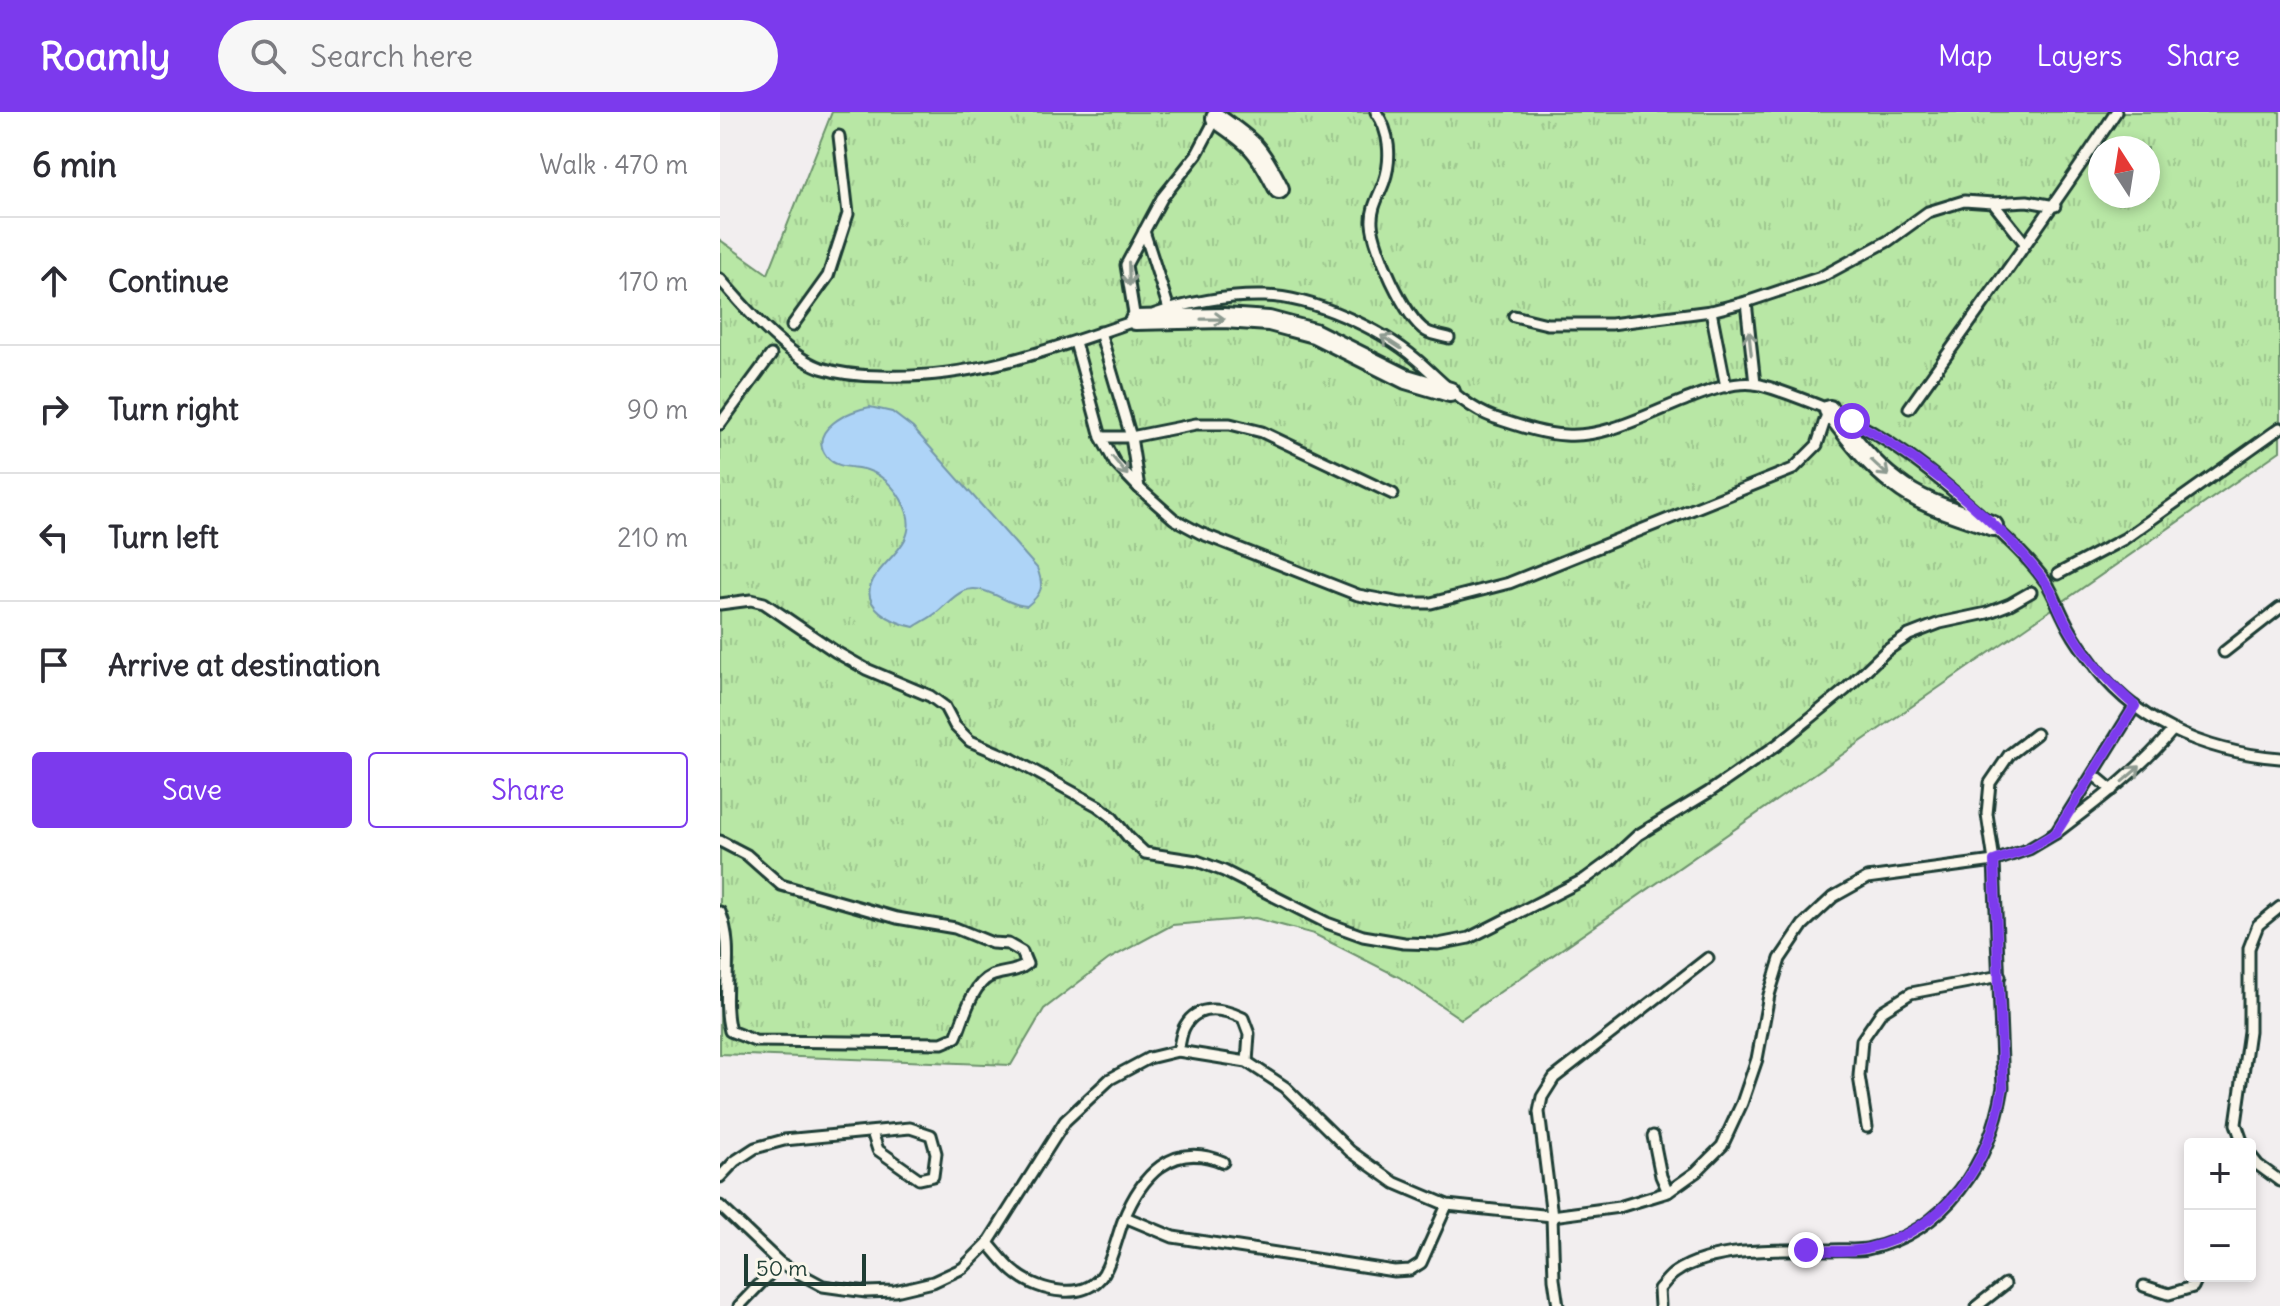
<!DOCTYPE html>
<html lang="en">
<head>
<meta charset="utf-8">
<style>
	body { margin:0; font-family:Delius,sans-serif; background:#f7f7f7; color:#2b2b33 }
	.controls { position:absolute; right:24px; bottom:24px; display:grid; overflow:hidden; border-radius:8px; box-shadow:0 4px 12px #0003 }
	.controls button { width:72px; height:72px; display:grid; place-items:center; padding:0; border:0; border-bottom:2px solid #e1e1e2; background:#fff; color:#2b2b33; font:40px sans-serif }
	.compass { position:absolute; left:1368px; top:24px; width:72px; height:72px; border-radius:50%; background:#fff; box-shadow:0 4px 12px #0003; rotate:348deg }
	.scale { position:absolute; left:24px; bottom:20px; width:122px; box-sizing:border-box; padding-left:8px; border:4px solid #1f3d34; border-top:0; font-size:22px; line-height:28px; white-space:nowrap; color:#1f3d34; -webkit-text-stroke:6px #fbf7ec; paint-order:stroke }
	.stop { position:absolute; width:24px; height:24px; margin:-18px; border:6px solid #7c3aed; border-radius:50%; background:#fff }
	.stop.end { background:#7c3aed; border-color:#fff; box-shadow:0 2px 8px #0008 }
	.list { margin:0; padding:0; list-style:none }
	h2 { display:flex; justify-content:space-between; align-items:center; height:104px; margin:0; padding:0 32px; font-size:34px }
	h2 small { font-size:26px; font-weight:400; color:#7c7c81 }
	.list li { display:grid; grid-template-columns:52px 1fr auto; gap:24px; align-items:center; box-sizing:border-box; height:128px; padding:0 32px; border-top:2px solid #e1e1e2 }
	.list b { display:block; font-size:30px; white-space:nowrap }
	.list em { font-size:26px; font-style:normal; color:#7c7c81 }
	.actions { display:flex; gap:16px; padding:24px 32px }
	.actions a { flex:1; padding:18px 0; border:2px solid #7c3aed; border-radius:8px; text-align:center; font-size:28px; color:#7c3aed }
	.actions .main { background:#7c3aed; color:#fff }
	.icon { flex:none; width:44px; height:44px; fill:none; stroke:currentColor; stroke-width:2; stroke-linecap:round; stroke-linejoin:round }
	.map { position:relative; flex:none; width:1560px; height:1194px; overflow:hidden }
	header { display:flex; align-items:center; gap:48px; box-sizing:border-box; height:112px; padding:0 40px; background:#7c3aed; color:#fff }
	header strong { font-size:38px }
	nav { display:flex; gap:44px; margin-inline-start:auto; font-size:28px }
	.search { width:560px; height:72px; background:#f7f7f7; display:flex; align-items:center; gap:20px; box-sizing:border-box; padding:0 28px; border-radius:44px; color:#7c7c81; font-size:30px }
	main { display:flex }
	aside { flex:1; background:#fff }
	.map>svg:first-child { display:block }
</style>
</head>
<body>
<header>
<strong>Roamly</strong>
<div class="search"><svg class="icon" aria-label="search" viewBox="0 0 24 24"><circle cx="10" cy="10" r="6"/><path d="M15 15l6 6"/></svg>Search here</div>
<nav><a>Map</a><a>Layers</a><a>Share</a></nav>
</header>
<main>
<aside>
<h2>6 min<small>Walk · 470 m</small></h2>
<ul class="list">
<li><svg class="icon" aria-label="ahead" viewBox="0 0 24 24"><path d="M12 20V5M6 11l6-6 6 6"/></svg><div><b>Continue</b></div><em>170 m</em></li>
<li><svg class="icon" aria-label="right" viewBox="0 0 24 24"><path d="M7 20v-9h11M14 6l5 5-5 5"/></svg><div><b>Turn right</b></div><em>90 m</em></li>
<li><svg class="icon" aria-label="left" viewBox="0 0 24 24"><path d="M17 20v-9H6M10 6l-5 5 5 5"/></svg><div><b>Turn left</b></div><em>210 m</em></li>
<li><svg class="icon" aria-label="arrive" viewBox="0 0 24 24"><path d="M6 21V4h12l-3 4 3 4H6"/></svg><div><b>Arrive at destination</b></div></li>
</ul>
<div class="actions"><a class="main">Save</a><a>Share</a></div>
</aside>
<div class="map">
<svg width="1560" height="1194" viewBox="0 0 1560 1194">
	<defs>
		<pattern id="grass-tufts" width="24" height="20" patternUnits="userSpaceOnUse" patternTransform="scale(2)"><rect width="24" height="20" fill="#b8e7a5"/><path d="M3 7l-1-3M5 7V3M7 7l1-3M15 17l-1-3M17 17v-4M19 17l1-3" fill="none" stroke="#9ec78f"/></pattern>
	</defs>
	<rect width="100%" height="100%" fill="#f2eeef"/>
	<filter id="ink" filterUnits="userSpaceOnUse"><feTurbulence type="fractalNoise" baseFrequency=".0125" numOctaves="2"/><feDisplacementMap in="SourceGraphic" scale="16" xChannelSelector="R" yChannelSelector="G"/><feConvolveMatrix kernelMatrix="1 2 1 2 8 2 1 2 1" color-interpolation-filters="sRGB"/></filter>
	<g filter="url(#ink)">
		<path fill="url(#grass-tufts)" stroke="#6c926c" stroke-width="2" fill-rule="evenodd" d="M 112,0 L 1560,0 L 1560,339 L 741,907 L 679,865 L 594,822 L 535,806 L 452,813 L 389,847 L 324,897 L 291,953 L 0,942 L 0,128 L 48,162 ZM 1380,36 L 1428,36 L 1428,84 L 1380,84 Z"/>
		<path fill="#aed4f7" stroke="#7598a9" stroke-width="2" d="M 150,295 L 172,300 L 193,316 L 317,456 C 324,474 323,481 307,494 C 290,493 281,484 265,479 C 242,471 232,488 216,501 C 209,507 201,510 194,515 C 174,511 138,495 153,468 C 166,445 196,432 187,401 C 181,382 166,364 147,358 C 134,354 117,357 107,345 C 86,318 130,298 150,295 Z"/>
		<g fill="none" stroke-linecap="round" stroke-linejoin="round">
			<defs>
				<g id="lane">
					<path d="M 656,0 C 670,20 672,47 664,70 C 659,84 651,96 652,111 C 653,135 685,206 706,219 C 712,223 722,224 729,226"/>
					<path d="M 424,119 L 449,197"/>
					<path d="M 1305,131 L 1273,91 L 1307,89 L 1335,94"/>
					<path d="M 0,167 C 24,195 65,243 101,256 C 120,262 141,264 161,264 C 251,268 333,237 417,208"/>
					<path d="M 1026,190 L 1035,272"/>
					<path d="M 991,199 L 1006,275"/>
					<path d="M 435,202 C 470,190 508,183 545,184 C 592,185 661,217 696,247 C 721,268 742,294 775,306 C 797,313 821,322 845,323 C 886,326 928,302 965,288 C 986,280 1012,269 1035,272 C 1051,274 1095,292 1110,298 C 1168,324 1215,362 1262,404 C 1284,424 1308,445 1326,470 C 1333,481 1338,494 1344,506 C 1350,519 1359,533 1368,545 C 1412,610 1485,640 1560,646"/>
					<path d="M 794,204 L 827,212 L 891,212 L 991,199 L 1026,190 L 1101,165 L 1168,129 L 1208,100 L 1244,89 L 1273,91"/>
					<path d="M 415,208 L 406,153 L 442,86 L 477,42 L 496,6"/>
					<path d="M 72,214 L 108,164 L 128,102 L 119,24"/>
					<path d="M 355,230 L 381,325 L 395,351 L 419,376 L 411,325 L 380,220"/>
					<path d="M 1189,296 C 1259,197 1330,101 1396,0"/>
					<path d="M 0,312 L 51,243"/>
					<path d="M 381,325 L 411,325 L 476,312 L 510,312 L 542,320 L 673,382"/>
					<path d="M 419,376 L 454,407 L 480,421 L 638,483 L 681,491 L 711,491 L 789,471 L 1073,357 L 1097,333 L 1108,299"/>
					<path d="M 1338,462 L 1404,427 L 1560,316"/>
					<path d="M 0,492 L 31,488 L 44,491 L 116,540 L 146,557 L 210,584 L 225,595 L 235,614 L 250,629 L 292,647 L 378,694 L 391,704 L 409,726 L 425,741 L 477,749 L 504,759 L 607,811 L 643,824 L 684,831 L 718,832 L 749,826 L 865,767 L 891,748 L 918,723 L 989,680 L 1057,633 L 1125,578 L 1166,539 L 1189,523 L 1220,511 L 1267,501 L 1290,492 L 1311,480"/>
					<path d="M 1504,540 L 1560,496"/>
					<path d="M 1415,594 L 1336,721 C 1377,690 1418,659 1452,619"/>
					<path d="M 1374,663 L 1392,678"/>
					<path d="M 0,729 L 27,743 L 61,773 L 177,806 L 235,816 L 272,831 L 288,832 L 302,840 L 307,852 C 296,861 283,859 271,864 C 251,873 244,907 236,925 L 222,931 L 35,929 L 10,919 C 0,882 16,838 0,800"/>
					<path d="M 458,939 C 460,932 461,920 465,914 C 478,891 504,897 523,906 L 529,922 L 527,950"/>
					<path d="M 1147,1015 L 1139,964 L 1142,928 L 1162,899 L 1191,881 L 1280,864"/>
					<path d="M 933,1024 L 941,1064 L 948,1080"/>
					<path d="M 1523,1032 L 1516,1012 L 1529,919 L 1529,836 L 1538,813 L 1560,795"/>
					<path d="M 1530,1043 L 1538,1053 L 1560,1069"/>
					<path d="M 0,1065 L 15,1049 L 35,1036 L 64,1028 L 190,1016 L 211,1023 L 216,1041 L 213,1064 L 199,1067 L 158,1038 L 152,1020"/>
					<path d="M 0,1094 L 60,1151 L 103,1174 L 146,1180 L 175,1179 L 213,1170 L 243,1156 L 268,1131 L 345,1009 L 390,967 L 429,946 L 458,939 L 527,950 L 565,975 L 630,1039 L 675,1071 L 727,1093 L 832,1104 L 899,1095 L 948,1080 L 976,1060 L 1002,1034 L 1022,991 L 1037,947 L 1049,883 L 1060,847 L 1083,813 L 1113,785 L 1147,766 L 1274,749 L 1309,737 L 1336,721"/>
					<path d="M 405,1105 L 453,1125 L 674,1159 L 690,1158 L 701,1151 L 727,1093"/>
					<path d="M 268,1131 C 277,1141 286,1154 297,1162 C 320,1180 366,1190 384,1161 C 393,1145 397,1125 403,1109 C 421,1064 452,1028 503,1050"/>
					<path d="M 1424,1174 L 1449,1182 L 1473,1175 L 1478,1164"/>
					<path d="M 19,1194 L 60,1151"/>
					<path d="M 838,1194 L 834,1167 L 832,1104 L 819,1000 L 822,985 L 834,966 L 988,846"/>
					<path d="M 940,1194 L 939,1177 C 944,1172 949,1164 956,1160 C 994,1134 1066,1138 1111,1138 C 1122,1137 1136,1139 1147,1137 C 1226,1121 1271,1049 1283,975 L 1274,749 L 1267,702 L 1270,671 L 1289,643 L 1316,622"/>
					<path d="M 1257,1194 L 1285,1172"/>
				</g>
				<g id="street">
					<path d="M 496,6 C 533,31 539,37 559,77"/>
					<path d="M 415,208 L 504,206 L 549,209 L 594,221 L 686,267 L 730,280"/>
					<path d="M 1109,298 C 1129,324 1149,351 1176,371 C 1203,393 1241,402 1273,414"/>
				</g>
			</defs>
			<use href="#lane" stroke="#1f3d34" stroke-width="15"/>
			<use href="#street" stroke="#1f3d34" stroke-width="24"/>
			<use href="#lane" stroke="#fbf7ec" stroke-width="9"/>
			<use href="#street" stroke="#fbf7ec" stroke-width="18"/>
		</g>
		<defs><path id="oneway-shaft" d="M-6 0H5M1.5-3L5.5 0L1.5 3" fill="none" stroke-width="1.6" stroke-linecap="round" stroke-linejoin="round" transform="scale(2)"/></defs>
		<g stroke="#8d9a90">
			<use href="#oneway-shaft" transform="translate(409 162) rotate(88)"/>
			<use href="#oneway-shaft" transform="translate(493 207) rotate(-1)"/>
			<use href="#oneway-shaft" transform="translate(671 230) rotate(-147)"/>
			<use href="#oneway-shaft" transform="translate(1030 231) rotate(-96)"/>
			<use href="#oneway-shaft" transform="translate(400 354) rotate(51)"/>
			<use href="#oneway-shaft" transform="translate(1160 356) rotate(43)"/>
			<use href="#oneway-shaft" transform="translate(1411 662) rotate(-41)"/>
		</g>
	</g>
	<g fill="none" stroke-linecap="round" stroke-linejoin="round" filter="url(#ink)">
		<path stroke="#7c3aed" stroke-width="10" d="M 1086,1138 C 1106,1138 1129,1141 1148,1136 C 1226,1118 1271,1050 1283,975 L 1274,749 L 1309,737 L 1336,721 L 1415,594 C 1387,569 1363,542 1345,509 C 1338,496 1334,481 1325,470 C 1283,412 1196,342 1132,309"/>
	</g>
</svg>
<div class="controls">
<button>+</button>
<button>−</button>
</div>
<svg class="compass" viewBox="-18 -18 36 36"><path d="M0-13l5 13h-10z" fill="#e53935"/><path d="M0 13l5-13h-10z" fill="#7c7c81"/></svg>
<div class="scale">50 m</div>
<div class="stop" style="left:1132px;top:309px"></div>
<div class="stop end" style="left:1086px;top:1138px"></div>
</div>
</main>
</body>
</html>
